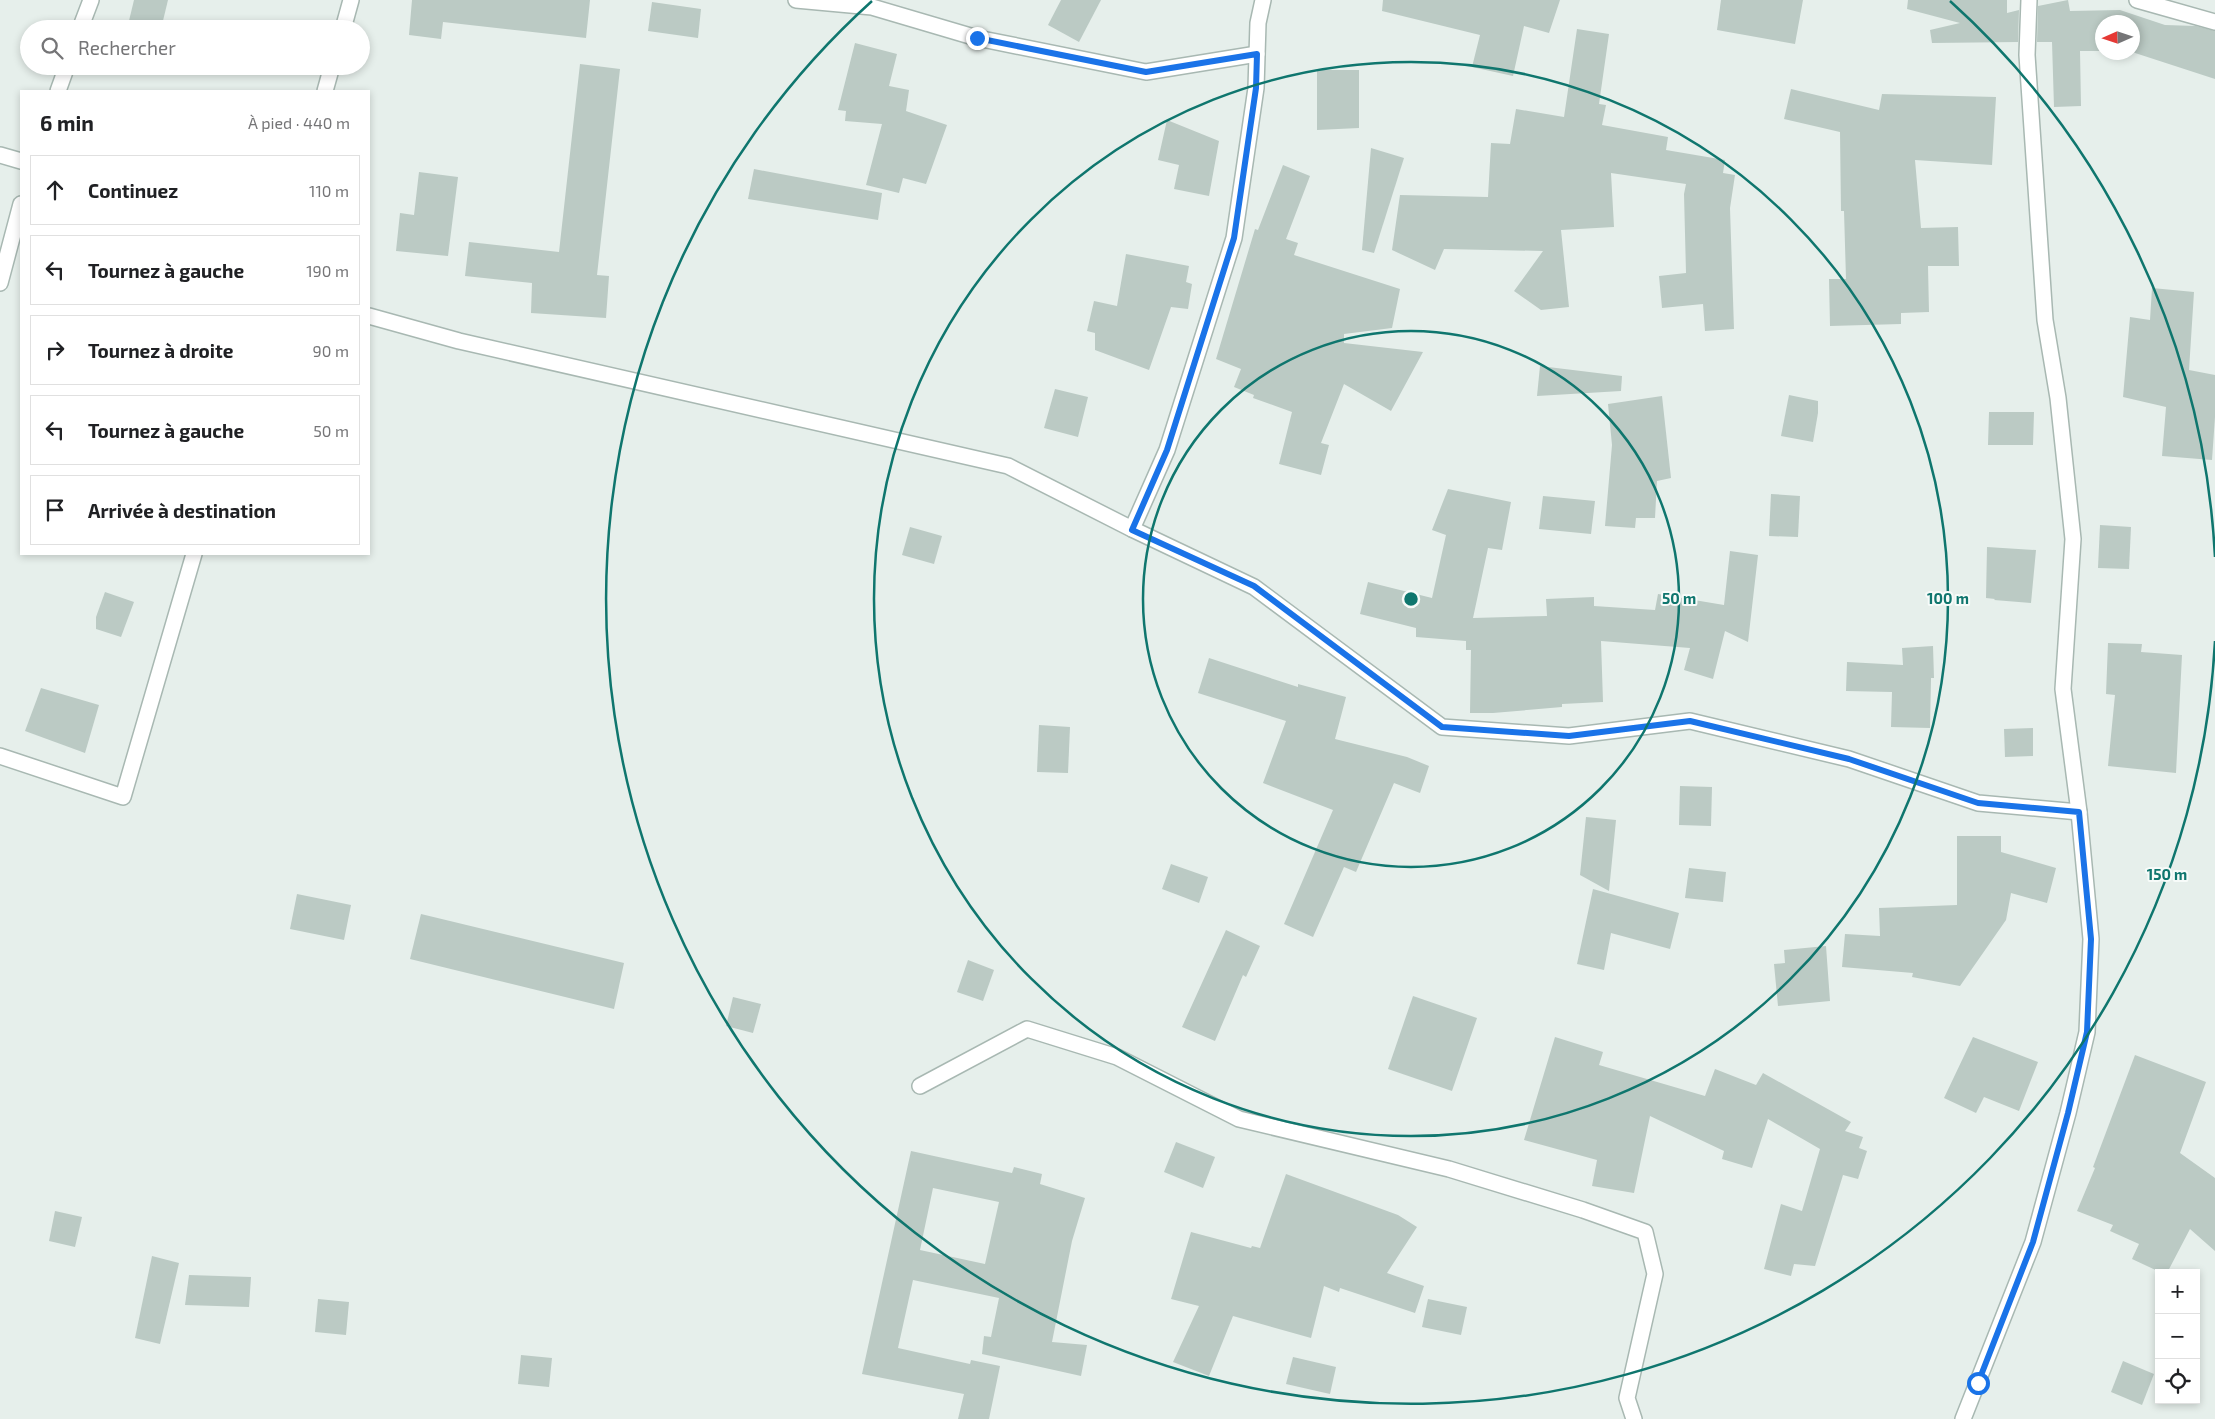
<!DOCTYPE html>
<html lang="fr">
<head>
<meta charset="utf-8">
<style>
	body { margin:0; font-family:"Exo 2",sans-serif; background:#f6f6f6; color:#202124 }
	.controls { position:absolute; right:15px; bottom:15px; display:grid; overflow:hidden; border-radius:0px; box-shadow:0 2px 8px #0003 }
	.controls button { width:45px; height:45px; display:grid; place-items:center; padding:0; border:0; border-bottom:1px solid #e0e0e0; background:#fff; color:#202124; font:25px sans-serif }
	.compass { position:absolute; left:2095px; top:15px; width:45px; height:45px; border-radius:50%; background:#fff; box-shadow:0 2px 8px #0003; rotate:267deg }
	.stop { position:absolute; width:15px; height:15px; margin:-11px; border:4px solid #1a73e8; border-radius:50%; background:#fff }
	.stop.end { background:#1a73e8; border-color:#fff; box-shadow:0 1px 5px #0008 }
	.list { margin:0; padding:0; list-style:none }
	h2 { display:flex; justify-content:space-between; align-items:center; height:65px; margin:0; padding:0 20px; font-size:21px }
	h2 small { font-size:16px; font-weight:400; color:#757577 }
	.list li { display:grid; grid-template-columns:32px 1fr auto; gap:15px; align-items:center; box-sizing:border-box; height:70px; margin:0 10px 10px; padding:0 10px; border:1px solid #e0e0e0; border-radius:0px }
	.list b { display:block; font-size:19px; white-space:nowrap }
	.list em { font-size:16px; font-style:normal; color:#757577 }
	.icon { flex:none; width:28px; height:28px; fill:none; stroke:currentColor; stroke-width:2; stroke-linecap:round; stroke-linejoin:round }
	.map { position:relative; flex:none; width:2215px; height:1419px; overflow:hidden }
	.search { position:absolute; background:#fff; box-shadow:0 2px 8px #0003; left:20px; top:20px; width:350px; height:55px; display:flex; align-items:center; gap:12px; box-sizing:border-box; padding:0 18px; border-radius:28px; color:#757577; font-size:19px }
	.panel { position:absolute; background:#fff; box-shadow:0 2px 8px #0003; left:20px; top:90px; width:350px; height:465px; border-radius:0px }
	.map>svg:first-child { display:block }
</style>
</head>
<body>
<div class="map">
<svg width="2215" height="1419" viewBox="0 0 2215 1419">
	<rect width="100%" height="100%" fill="#e6efeb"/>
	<g fill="#bbcac4" fill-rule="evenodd">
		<path d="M 134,0 L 168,0 L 161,29 L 127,29 Z"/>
		<path d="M 412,0 L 590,0 L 586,38 L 443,22 L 441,39 L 409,35 Z"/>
		<path d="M 1061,0 L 1101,0 L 1079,42 L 1048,25 Z"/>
		<path d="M 1383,0 L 1560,0 L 1549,33 L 1524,26 L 1513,76 L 1472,67 L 1480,35 L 1382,11 Z"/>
		<path d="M 1721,0 L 1803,0 L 1795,44 L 1717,30 Z"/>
		<path d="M 1908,0 L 2007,0 L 2007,13 L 2019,10 L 2018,42 L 1932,43 L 1930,30 L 1960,23 L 1907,9 Z"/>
		<path d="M 2068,0 L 2070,11 L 2120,10 L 2165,25 L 2196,26 L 2215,31 L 2215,79 L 2132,52 L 2132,22 L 2102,22 L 2102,51 L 2080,51 L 2081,106 L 2054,107 L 2052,42 L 2037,42 L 2038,6 Z"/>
		<path d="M 652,2 L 701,9 L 698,38 L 648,31 Z"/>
		<path d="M 1577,29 L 1609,34 L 1599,104 L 1606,105 L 1602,125 L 1668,137 L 1666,150 L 1725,160 L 1723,173 L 1735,175 L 1730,208 L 1734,329 L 1705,331 L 1703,304 L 1662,308 L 1659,276 L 1686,273 L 1684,194 L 1686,184 L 1611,173 L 1614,227 L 1561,230 L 1569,307 L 1541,310 L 1514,291 L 1543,251 L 1444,249 L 1435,270 L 1392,250 L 1400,195 L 1488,197 L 1491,143 L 1510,144 L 1516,109 L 1564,117 Z"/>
		<path d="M 855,43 L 897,54 L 889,86 L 909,90 L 906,111 L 947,125 L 926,184 L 903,178 L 899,193 L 866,185 L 882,124 L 845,121 L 846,111 L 838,110 Z"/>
		<path d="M 580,64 L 620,69 L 597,275 L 609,276 L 606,318 L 531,313 L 532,283 L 465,276 L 469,242 L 559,252 Z"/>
		<path d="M 1317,70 L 1359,70 L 1359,128 L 1317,130 Z"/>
		<path d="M 1791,89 L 1879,110 L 1882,94 L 1996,97 L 1992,165 L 1915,160 L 1921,228 L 1958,227 L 1959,266 L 1928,266 L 1929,312 L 1901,313 L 1901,324 L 1830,326 L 1829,279 L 1846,279 L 1844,211 L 1841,211 L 1840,132 L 1784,119 Z"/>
		<path d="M 1167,120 L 1219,141 L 1209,196 L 1174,189 L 1179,165 L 1158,160 Z"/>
		<path d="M 1371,148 L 1404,158 L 1374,253 L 1362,250 Z"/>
		<path d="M 1283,165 L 1310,176 L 1286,239 L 1298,243 L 1294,255 L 1400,289 L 1392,328 L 1344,334 L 1344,343 L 1423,352 L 1391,411 L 1344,384 L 1321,443 L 1329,445 L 1321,475 L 1279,464 L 1292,412 L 1253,398 L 1254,395 L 1234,387 L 1241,369 L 1216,359 L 1255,229 L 1258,230 Z"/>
		<path d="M 754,169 L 882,193 L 878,220 L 748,199 Z"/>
		<path d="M 419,172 L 458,177 L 448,256 L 396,251 L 400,213 L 414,215 Z"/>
		<path d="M 1126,254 L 1189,266 L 1186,282 L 1192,284 L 1188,309 L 1171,307 L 1149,370 L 1095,350 L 1095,333 L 1087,331 L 1094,301 L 1117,306 Z"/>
		<path d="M 2152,288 L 2194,292 L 2189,370 L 2215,375 L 2215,417 L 2212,460 L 2162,456 L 2166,407 L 2123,397 L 2130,317 L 2150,320 Z"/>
		<path d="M 1540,366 L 1622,376 L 1621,391 L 1537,396 Z"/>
		<path d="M 1055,389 L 1088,397 L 1078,437 L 1044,428 Z"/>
		<path d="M 1789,395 L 1818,401 L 1818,413 L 1813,442 L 1781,436 Z"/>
		<path d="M 1662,396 L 1671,478 L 1657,481 L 1655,518 L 1636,518 L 1635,528 L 1605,526 L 1612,445 L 1608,404 Z"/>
		<path d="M 1989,412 L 2034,412 L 2033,445 L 1988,445 Z"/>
		<path d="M 1448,489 L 1511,502 L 1502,550 L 1488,548 L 1473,618 L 1547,616 L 1546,599 L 1594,597 L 1594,606 L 1655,610 L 1658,594 L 1724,605 L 1730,551 L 1758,555 L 1748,642 L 1725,631 L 1713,679 L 1684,670 L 1690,648 L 1601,641 L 1603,702 L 1562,704 L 1562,707 L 1493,713 L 1470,713 L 1471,650 L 1466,650 L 1466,641 L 1416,637 L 1416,628 L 1360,614 L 1368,582 L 1432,598 L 1446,535 L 1432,530 Z"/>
		<path d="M 1771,494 L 1800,496 L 1798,537 L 1769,536 Z"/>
		<path d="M 1543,496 L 1595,501 L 1591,534 L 1539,529 Z"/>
		<path d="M 2100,525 L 2131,527 L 2129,569 L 2098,568 Z"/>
		<path d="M 910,527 L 942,536 L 934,564 L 902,555 Z"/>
		<path d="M 1987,547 L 2036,550 L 2031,603 L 1994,600 L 1995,599 L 1986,598 Z"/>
		<path d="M 105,592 L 134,602 L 121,637 L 96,629 L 96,617 Z"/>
		<path d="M 2108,643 L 2142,644 L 2141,652 L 2182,655 L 2176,773 L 2108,766 L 2115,695 L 2106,694 Z"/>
		<path d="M 1933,646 L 1934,678 L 1931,678 L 1930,728 L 1891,727 L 1892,692 L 1846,691 L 1847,662 L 1903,665 L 1902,648 Z"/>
		<path d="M 1209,658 L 1298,687 L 1298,684 L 1346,697 L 1335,739 L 1407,757 L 1429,766 L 1420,793 L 1394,783 L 1356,872 L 1344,867 L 1313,937 L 1284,924 L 1333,810 L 1263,783 L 1286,721 L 1198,693 Z"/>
		<path d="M 41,688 L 99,705 L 85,753 L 25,731 Z"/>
		<path d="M 1039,725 L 1070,727 L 1068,773 L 1037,772 Z"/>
		<path d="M 2033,728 L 2033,756 L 2005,757 L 2004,729 Z"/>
		<path d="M 1680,786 L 1712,787 L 1711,826 L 1679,825 Z"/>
		<path d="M 1586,817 L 1616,820 L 1609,891 L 1580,875 Z"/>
		<path d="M 1957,836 L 2001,836 L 2001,852 L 2056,868 L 2047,903 L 2011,893 L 2006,920 L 1960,986 L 1912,977 L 1913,973 L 1842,967 L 1845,934 L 1880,936 L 1879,908 L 1957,905 Z"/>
		<path d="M 1171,864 L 1208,877 L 1199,903 L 1162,889 Z"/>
		<path d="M 1689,868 L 1726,872 L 1723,902 L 1685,898 Z"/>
		<path d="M 1593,889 L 1679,913 L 1670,949 L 1611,933 L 1604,970 L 1577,964 Z"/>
		<path d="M 297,894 L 351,905 L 344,940 L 290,929 Z"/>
		<path d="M 421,914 L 624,963 L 614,1009 L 410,959 Z"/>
		<path d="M 1226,930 L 1260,946 L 1246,977 L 1243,975 L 1215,1041 L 1182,1027 Z"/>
		<path d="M 1826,946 L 1830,1001 L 1778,1006 L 1774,964 L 1785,963 L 1784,950 Z"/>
		<path d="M 968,960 L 994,970 L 983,1001 L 957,992 Z"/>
		<path d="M 1413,996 L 1477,1018 L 1452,1091 L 1388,1069 Z"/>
		<path d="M 733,997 L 761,1004 L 753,1033 L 726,1026 Z"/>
		<path d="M 1555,1037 L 1603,1052 L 1599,1065 L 1705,1096 L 1715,1069 L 1756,1085 L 1763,1073 L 1851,1122 L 1845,1131 L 1863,1137 L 1859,1148 L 1867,1151 L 1858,1179 L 1843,1175 L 1815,1266 L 1794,1264 L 1791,1276 L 1764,1269 L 1781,1204 L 1802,1211 L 1820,1149 L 1768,1119 L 1752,1168 L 1722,1159 L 1724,1151 L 1650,1116 L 1634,1193 L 1592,1186 L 1597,1160 L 1524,1140 Z"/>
		<path d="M 1973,1037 L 2038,1062 L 2019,1111 L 1984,1097 L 1976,1113 L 1944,1098 Z"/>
		<path d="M 2135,1055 L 2206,1082 L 2180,1153 L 2215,1178 L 2215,1251 L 2190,1229 L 2167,1273 L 2162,1273 L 2132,1259 L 2139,1244 L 2110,1231 L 2113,1225 L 2077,1211 L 2095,1168 L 2093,1167 Z"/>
		<path d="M 1176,1142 L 1215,1157 L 1203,1188 L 1164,1172 Z"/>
		<path d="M 911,1151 L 1012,1173 L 1014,1167 L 1042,1174 L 1040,1184 L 1085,1198 L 1072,1241 L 1052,1342 L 1087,1345 L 1081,1376 L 982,1354 L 984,1336 L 991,1337 L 999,1298 L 913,1280 L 898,1348 L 970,1364 L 971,1360 L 1000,1366 L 989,1419 L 958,1419 L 964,1394 L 862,1374 ZM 933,1188 L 999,1202 L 985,1264 L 920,1250 Z"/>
		<path d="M 1286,1174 L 1398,1215 L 1417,1227 L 1387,1273 L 1424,1286 L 1415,1313 L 1340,1288 L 1339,1292 L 1324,1286 L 1311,1338 L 1233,1316 L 1209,1376 L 1173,1362 L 1199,1306 L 1171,1299 L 1191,1232 L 1251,1248 L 1252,1246 L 1260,1248 Z"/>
		<path d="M 55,1211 L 82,1217 L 75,1247 L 49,1241 Z"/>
		<path d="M 152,1256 L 179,1263 L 160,1344 L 135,1338 Z"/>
		<path d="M 189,1275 L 251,1277 L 249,1307 L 185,1305 Z"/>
		<path d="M 318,1299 L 349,1302 L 346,1335 L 315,1332 Z"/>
		<path d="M 1428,1299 L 1467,1307 L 1461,1335 L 1422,1327 Z"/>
		<path d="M 521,1355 L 552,1358 L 549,1387 L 518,1384 Z"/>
		<path d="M 1293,1357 L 1336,1367 L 1330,1394 L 1286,1384 Z"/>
		<path d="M 2123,1361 L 2154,1374 L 2142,1405 L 2111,1392 Z"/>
	</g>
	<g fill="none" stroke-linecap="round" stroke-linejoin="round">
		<defs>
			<g id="minor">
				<path d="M 796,0 L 872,7 L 977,38 L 1146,72 L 1257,54"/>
				<path d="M 2137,0 L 2215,22"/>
				<path d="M 80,29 L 91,0"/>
				<path d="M 343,29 L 351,0"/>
				<path d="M 58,91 L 67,66"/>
				<path d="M 325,91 L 332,66"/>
				<path d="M 0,155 L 21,161"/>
				<path d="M 0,283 L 21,204"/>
				<path d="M 369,316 L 459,341 L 1008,466 L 1132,529 L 1254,587 L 1442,727 L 1569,736 L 1690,721 L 1849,759 L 1978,803 L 2079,812"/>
				<path d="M 1132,529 L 1167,450 L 1234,238 L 1256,88 L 1258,23 L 1263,0"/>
				<path d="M 0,756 L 123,797 L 194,554"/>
				<path d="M 920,1086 L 1027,1029 L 1117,1057 L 1239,1119 L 1449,1169 L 1583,1210 L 1645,1232 L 1655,1274 L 1627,1398 L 1634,1419"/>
				<path d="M 1963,1419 L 2033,1242 L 2068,1113 L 2087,1032 L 2091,939 L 2079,812 L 2063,689 L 2073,539 L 2058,398 L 2045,320 L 2027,55 L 2029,0"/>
			</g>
		</defs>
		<use href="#minor" stroke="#a8b8b2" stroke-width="18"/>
		<use href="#minor" stroke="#fff" stroke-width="15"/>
	</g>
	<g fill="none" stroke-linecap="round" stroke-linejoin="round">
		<path stroke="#1a73e8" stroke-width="6" d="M 977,38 L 1146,72 L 1257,54 L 1256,88 L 1234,238 L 1167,450 L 1132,530 L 1254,586 L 1442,727 L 1569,736 L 1690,721 L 1849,759 L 1978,803 L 2079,812 L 2091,939 L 2087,1032 L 2068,1113 L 2033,1242 L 1978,1383"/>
	</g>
	<g fill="none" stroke="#0f766e" stroke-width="2.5">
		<circle cx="1411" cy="599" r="268"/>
		<circle cx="1411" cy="599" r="537"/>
		<path d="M2215 641A805 805 0 1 1 872 1M1950 1A805 805 0 0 1 2215 557"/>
	</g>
	<circle cx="1411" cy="599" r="8" fill="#0f766e" stroke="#f7fbf9" stroke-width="2.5"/>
	<g font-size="15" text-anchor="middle" font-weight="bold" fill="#0f766e" stroke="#f7fbf9" stroke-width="4" stroke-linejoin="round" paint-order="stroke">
		<text x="1679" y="604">50 m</text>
		<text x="1948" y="604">100 m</text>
		<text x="2167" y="880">150 m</text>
	</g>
</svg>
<div class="controls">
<button>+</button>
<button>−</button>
<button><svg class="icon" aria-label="locate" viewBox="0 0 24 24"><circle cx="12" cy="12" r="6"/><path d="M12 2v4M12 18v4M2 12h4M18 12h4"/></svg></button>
</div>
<svg class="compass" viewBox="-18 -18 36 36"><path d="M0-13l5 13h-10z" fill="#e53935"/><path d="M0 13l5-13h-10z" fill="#757577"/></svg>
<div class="stop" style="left:1978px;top:1383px"></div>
<div class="stop end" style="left:977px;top:38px"></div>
<div class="search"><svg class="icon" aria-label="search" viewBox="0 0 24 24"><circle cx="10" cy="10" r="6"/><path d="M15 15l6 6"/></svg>Rechercher</div>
<section class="panel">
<h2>6 min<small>À pied · 440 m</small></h2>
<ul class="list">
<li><svg class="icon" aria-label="ahead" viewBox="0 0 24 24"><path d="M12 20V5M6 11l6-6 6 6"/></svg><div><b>Continuez</b></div><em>110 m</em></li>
<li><svg class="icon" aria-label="left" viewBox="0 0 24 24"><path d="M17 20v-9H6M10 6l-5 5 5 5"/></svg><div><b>Tournez à gauche</b></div><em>190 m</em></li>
<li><svg class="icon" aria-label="right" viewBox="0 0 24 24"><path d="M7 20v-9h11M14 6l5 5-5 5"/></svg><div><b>Tournez à droite</b></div><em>90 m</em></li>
<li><svg class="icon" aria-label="left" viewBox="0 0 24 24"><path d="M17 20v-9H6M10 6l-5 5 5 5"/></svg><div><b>Tournez à gauche</b></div><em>50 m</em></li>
<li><svg class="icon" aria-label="arrive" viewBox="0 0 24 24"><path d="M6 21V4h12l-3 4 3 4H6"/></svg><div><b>Arrivée à destination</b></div></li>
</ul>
</section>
</div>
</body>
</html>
